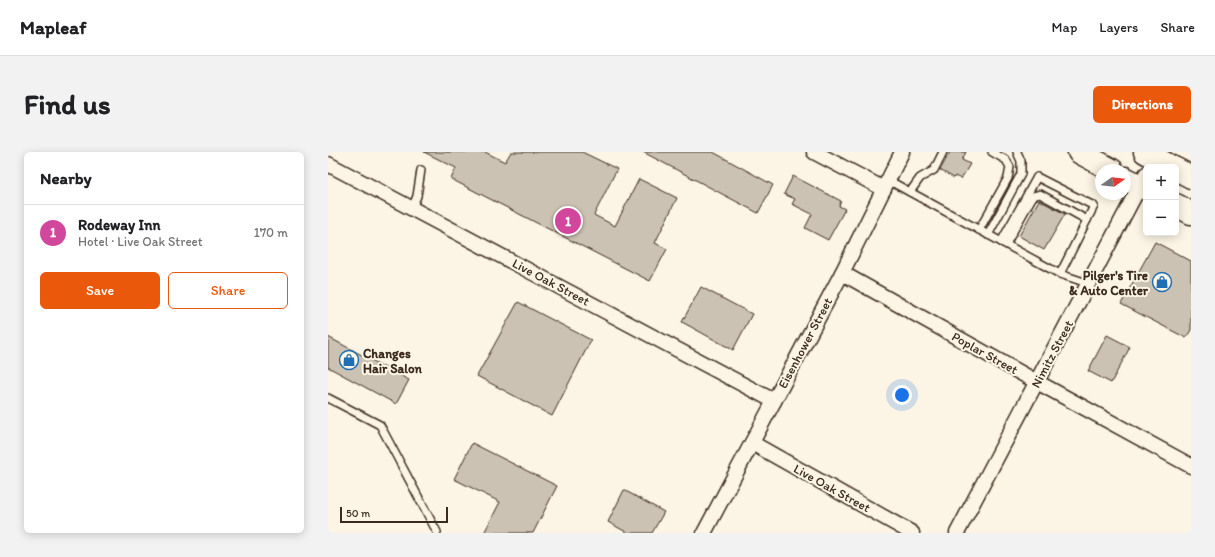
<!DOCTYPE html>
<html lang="en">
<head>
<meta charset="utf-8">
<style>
	body { margin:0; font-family:Itim,sans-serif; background:#f2f2f2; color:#202124 }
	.controls { position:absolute; right:12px; top:12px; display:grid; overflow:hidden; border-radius:6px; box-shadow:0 2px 10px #0003 }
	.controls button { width:36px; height:36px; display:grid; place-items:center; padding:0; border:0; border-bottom:1px solid #e0e0e0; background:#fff; color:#202124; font:20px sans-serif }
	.compass { position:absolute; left:767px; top:12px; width:36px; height:36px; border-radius:50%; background:#fff; box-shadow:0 2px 10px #0003; rotate:75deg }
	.scale { position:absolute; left:12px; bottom:10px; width:108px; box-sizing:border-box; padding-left:4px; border:2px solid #3b2a1e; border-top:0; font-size:11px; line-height:14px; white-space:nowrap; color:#3b2a1e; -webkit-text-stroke:3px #fcf5e5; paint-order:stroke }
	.you { position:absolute; left:574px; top:243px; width:14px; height:14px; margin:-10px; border:3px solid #fff; border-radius:50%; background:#1a73e8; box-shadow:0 0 0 6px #1a73e833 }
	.badge { display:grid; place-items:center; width:26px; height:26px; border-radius:50%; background:#ea580c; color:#fff; font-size:13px; font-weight:700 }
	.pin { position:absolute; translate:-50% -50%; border:2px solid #fff; box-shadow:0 1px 4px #0006 }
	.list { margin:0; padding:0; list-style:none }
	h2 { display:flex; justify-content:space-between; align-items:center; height:52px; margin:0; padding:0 16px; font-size:17px }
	h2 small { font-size:13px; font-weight:400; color:#757577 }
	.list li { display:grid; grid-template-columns:26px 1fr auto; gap:12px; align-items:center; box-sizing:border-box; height:56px; padding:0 16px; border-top:1px solid #e0e0e0 }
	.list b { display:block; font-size:15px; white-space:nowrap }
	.list p { margin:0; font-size:13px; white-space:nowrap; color:#757577 }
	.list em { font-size:13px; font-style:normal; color:#757577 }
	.actions { display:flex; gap:8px; padding:12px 16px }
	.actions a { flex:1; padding:9px 0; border:1px solid #ea580c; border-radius:6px; text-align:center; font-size:14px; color:#ea580c }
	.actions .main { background:#ea580c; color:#fff }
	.map { position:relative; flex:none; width:863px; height:381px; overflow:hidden; border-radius:6px }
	header { display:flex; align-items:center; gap:24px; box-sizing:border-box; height:56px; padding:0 20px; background:#fff; border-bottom:1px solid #e0e0e0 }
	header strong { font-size:19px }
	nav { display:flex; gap:22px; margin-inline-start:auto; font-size:14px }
	.intro { display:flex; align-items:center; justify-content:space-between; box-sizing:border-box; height:96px; padding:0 24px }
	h1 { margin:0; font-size:28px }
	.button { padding:10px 18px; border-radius:6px; background:#ea580c; color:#fff; font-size:14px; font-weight:700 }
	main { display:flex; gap:24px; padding:0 24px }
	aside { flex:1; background:#fff; border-radius:6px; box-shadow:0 2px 10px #0003 }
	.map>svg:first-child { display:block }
</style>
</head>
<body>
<header>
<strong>Mapleaf</strong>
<nav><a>Map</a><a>Layers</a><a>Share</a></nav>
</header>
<div class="intro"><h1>Find us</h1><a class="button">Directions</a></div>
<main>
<aside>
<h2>Nearby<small></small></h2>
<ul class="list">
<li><span class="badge" style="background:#d1479c">1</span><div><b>Rodeway Inn</b><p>Hotel · Live Oak Street</p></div><em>170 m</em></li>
</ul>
<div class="actions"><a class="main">Save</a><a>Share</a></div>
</aside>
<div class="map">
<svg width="863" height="381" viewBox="0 0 863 381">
	<rect width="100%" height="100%" fill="#fcf5e5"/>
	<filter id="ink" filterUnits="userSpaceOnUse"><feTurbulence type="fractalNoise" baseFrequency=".025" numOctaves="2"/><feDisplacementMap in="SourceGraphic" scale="8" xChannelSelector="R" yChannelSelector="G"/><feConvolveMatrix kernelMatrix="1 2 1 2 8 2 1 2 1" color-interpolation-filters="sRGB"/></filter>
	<g filter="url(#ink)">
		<g fill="#ccc2b3" stroke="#3b2a1e">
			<path d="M 96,0 L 157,0 L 177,10 L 183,0 L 254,0 L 289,17 L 266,63 L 287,74 L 311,27 L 349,46 L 327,91 L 339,97 L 322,129 L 123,27 L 128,16 Z"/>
			<path d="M 315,0 L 385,0 L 445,33 L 430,61 Z"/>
			<path d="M 622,0 L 638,0 L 634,8 L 642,12 L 633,27 L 627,24 L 626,26 L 612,18 Z"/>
			<path d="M 465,24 L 513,49 L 511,54 L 517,57 L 500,88 L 477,76 L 484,62 L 464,52 L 467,47 L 456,42 Z"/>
			<path d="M 711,48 L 737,62 L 716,98 L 691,84 Z"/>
			<path d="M 827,90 L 863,109 L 863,178 L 858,186 L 793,152 Z"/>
			<path d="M 373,135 L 424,162 L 405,198 L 354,170 Z"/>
			<path d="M 190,150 L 263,188 L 224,264 L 149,224 Z"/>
			<path d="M 779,183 L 802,195 L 783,231 L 760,219 Z"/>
			<path d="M 0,185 L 81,228 L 68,252 L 0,215 Z"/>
			<path d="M 144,291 L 229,334 L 205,381 L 156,381 L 172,350 L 126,327 Z"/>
			<path d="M 296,338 L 336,360 L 324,381 L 300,381 L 280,370 Z"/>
		</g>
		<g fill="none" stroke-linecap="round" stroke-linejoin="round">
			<defs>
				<g id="lane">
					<path d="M 560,28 L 732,122 L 759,131"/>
					<path d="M 582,40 L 592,26 L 606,18 L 615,0"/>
					<path d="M 84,56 L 89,44 L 93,18"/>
					<path d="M 651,78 L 680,26 L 682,15 L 678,8 L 664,0"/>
					<path d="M 660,83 L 693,22 L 693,9 L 689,0"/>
					<path d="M 673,90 L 709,25 L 766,54 L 732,122"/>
					<path d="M 678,92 L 705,44 L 712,42 L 759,68"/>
					<path d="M 0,246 L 52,273 L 109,380"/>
				</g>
				<g id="street">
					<path d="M 486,0 L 556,37"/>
					<path d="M 0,12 L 446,249"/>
					<path d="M 514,121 L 709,230 L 863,314"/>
					<path d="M 424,291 L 584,381"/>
					<path d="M 376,381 L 514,121 L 574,0"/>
					<path d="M 629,381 L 818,22"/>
				</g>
				<g id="primary">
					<path d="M 751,0 L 784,18"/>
					<path d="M 817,0 L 844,15"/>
					<path d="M 848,17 L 863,25"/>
					<path d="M 797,26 L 818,37"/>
					<path d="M 848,53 L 863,61"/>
				</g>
			</defs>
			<use href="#lane" stroke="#3b2a1e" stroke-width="10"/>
			<use href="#street" stroke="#3b2a1e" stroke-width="17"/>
			<use href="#primary" stroke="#3b2a1e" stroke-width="25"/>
			<use href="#lane" stroke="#fcf5e5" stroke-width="7"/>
			<use href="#street" stroke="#fcf5e5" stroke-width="14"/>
			<use href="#primary" stroke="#fcf5e5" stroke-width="22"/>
		</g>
	</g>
	<defs>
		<symbol id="shop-ring" viewBox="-11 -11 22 22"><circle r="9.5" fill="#fcf5e5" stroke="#1f6fb2" stroke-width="1.5"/><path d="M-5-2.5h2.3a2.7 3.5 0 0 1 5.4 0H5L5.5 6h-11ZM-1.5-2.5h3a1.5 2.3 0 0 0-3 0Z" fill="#1f6fb2"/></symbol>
	</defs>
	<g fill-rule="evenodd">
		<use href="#shop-ring" x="823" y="119" width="22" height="22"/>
		<use href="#shop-ring" x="10" y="197" width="22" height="22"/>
	</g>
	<g text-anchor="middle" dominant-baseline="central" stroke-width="4" stroke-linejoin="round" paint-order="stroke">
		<g font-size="13" font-weight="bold" fill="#3b2a1e" stroke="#fcf5e5" text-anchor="end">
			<text x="820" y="123">Pilger's Tire<tspan x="820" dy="15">&amp; Auto Center</tspan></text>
			<text x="35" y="201" text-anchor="start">Changes<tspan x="35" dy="15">Hair Salon</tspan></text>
		</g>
		<g font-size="13" fill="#3b2a1e" stroke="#fcf5e5">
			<text transform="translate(223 130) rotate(28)">Live Oak Street</text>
			<text transform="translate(477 191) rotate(-62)">Eisenhower Street</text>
			<text transform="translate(657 201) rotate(29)">Poplar Street</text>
			<text transform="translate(724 202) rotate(-62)">Nimitz Street</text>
			<text transform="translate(504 336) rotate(29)">Live Oak Street</text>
		</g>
	</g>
</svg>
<div class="controls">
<button>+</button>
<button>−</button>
</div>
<svg class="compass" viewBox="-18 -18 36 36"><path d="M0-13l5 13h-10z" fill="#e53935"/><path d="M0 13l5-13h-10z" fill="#757577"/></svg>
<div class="scale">50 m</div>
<div class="you"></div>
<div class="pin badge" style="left:240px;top:69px;background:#d1479c">1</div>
</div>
</main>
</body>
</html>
